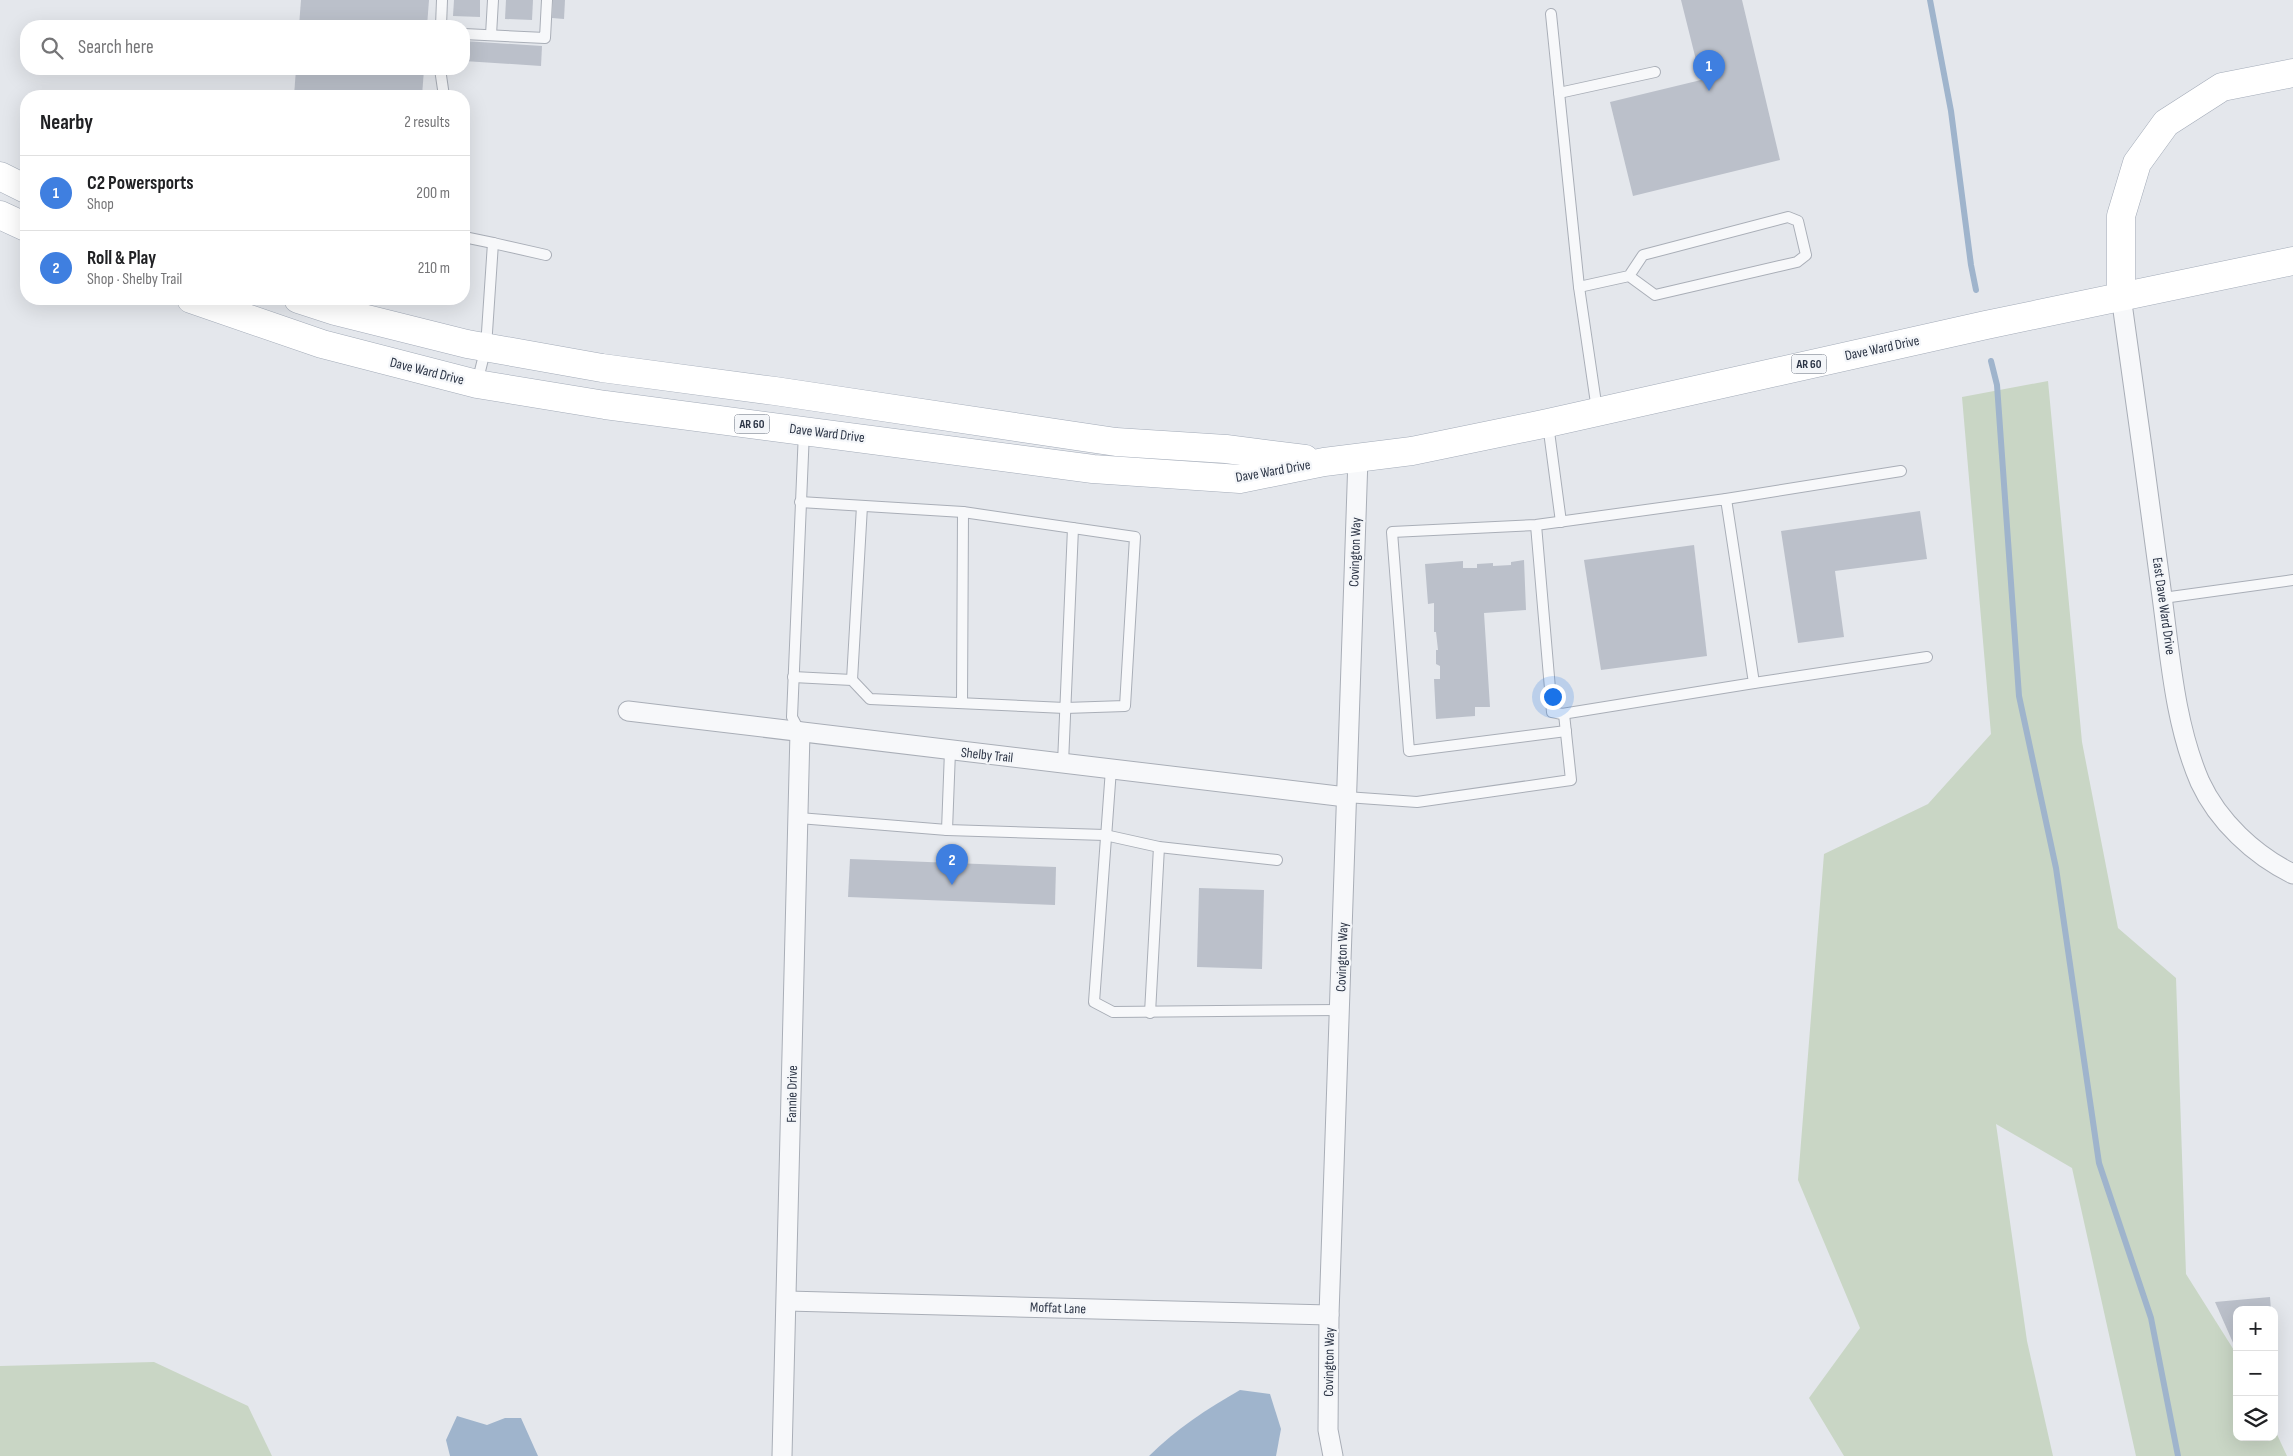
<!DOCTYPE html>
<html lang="en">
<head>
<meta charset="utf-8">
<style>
	body { margin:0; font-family:"Sofia Sans Condensed",sans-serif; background:#f2f2f2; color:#202124 }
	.controls { position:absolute; right:15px; bottom:15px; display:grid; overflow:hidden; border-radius:10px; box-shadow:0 5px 20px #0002 }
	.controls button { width:45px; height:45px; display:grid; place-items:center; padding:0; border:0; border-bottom:1px solid #e0e0e0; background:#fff; color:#202124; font:25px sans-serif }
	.you { position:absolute; left:1552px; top:696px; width:18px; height:18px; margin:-12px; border:4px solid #fff; border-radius:50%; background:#1a73e8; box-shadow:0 0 0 8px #1a73e833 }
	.badge { display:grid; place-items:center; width:32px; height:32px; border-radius:50%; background:#b45309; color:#fff; font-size:16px; font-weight:700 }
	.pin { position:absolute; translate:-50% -41px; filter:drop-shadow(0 1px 2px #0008) }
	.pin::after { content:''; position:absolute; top:26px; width:18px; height:15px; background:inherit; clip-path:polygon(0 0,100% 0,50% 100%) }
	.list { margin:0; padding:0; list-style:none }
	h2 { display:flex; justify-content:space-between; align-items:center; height:65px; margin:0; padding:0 20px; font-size:21px }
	h2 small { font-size:16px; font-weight:400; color:#757577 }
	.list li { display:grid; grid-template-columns:32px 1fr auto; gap:15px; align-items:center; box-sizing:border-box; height:75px; padding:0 20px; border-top:1px solid #e0e0e0 }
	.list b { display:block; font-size:19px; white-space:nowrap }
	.list p { margin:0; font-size:16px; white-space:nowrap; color:#757577 }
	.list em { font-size:16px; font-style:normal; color:#757577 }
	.icon { flex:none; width:28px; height:28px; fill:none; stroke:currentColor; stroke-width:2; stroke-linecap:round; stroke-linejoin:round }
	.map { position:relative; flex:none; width:2293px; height:1456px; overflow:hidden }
	.search { position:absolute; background:#fff; box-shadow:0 5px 20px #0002; left:20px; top:20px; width:450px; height:55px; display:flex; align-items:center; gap:12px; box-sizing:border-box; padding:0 18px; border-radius:20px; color:#757577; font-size:19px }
	.panel { position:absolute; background:#fff; box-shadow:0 5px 20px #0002; left:20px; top:90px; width:450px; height:215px; border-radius:20px }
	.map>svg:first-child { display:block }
</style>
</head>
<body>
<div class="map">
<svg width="2293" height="1456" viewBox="0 0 2293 1456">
	<rect width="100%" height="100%" fill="#e4e7ec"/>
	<g fill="#c9d6c5">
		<path d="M 2048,381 L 2082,742 L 2118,928 L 2176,978 L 2186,1274 L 2237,1355 L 2237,1437 L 2274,1437 L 2274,1428 L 2287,1456 L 2136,1456 L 2072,1168 L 1996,1124 L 2027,1341 L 2053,1456 L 1844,1456 L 1809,1398 L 1860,1328 L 1798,1180 L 1824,854 L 1928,804 L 1991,734 L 1962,397 Z"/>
		<path d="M 154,1362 L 248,1406 L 272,1456 L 0,1456 L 0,1366 Z"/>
	</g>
	<g fill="#9fb4cc">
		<path d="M 1240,1390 L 1270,1394 L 1281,1429 L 1276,1456 L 1149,1456 C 1176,1429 1207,1409 1240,1390 Z"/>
		<path d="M 457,1416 L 487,1425 L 505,1418 L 521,1418 L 538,1456 L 450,1456 L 446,1440 Z"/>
	</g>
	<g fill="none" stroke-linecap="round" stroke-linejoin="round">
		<g stroke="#9fb4cc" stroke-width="6">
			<path d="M 1930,0 L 1951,111 L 1971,265 L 1976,290"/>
			<path d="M 1991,361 L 1997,385 L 2019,696 L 2056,868 L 2099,1163 L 2151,1318 L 2178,1456"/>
		</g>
	</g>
	<g fill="#bbc0ca">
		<path d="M 301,0 L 429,0 L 427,26 L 299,26 Z"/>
		<path d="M 454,0 L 480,0 L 480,17 L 453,16 Z"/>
		<path d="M 506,0 L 533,0 L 532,20 L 505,19 Z"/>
		<path d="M 553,0 L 565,0 L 564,19 L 552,18 Z"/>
		<path d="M 1681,0 L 1742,0 L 1780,160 L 1633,196 L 1610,102 L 1701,80 Z"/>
		<path d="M 464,41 L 542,46 L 541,66 L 464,61 Z"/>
		<path d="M 296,69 L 424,69 L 422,96 L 294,96 Z"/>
		<path d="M 1920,511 L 1927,559 L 1835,571 L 1844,637 L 1798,643 L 1781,531 Z"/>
		<path d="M 1694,545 L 1707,656 L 1601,670 L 1584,560 Z"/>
		<path d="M 1524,560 L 1526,610 L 1484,613 L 1490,707 L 1475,707 L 1475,716 L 1436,719 L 1434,679 L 1440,679 L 1440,666 L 1436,664 L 1436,650 L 1438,650 L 1436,632 L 1434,632 L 1434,603 L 1428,604 L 1425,564 L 1463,561 L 1463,568 L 1477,568 L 1477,564 L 1493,563 L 1493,566 L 1511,565 L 1511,562 Z"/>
		<path d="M 850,859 L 1056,867 L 1055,905 L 848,897 Z"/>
		<path d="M 1199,888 L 1264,890 L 1262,969 L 1197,967 Z"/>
		<path d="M 2270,1297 L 2271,1310 L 2237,1310 L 2237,1344 L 2234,1345 L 2215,1302 Z"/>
	</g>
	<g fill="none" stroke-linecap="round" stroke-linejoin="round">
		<defs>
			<g id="lane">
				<path d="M 1551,14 L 1579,287 L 1597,410"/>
				<path d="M 441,26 L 442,0"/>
				<path d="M 464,34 L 545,38 L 547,0"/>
				<path d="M 491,35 L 493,0"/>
				<path d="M 440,69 L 444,96"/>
				<path d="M 1559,93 L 1655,72"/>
				<path d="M 464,237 L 493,243 L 486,347 L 477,383"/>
				<path d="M 493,243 L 546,255"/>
				<path d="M 1579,287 L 1629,276 L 1643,255 L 1788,217 L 1798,221 L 1806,255 L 1797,262 L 1655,295 L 1629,276"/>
				<path d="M 1548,424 L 1561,522"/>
				<path d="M 1726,499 L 1901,471"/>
				<path d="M 1536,525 L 1552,712 L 1562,714 L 1754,683 L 1726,499 L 1536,525 L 1392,532 L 1409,751 L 1566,731"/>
				<path d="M 2163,598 L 2293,580"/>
				<path d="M 793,677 L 852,680 L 870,699 L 1065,708 L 1125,706 L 1135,537 L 963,512 L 800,502"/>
				<path d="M 852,680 L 862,506"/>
				<path d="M 1754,683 L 1927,657"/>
				<path d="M 962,703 L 963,512"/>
				<path d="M 800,732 L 792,717 L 804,431"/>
				<path d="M 1063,763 L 1073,528"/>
				<path d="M 1111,769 L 1094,1002 L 1113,1012 L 1340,1010"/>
				<path d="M 1346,797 L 1417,802 L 1571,780 L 1564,714"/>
				<path d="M 799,818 L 947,830 L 1105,835 L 1159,847 L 1277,860"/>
				<path d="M 947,830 L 950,751"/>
				<path d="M 1150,1013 L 1159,847"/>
			</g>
			<g id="street">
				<path d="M 2121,296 C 2135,394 2148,491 2161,589 C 2170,653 2174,722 2200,782 C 2218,821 2254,855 2293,874"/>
				<path d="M 628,711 L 1346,797"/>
				<path d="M 787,1301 L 1329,1315"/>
				<path d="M 782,1456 L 800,732"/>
				<path d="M 1333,1456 L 1328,1430 L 1329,1315 L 1358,458"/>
			</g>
			<g id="primary">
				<path d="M 0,176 L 26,189"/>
				<path d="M 0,215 L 26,227"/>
				<path d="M 2121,296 L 2121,216 L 2137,163 L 2166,123 L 2222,87 L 2293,73"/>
				<path d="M 191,299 L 322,344 L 477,384 L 605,405 L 1093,469 L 1240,479 L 1324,462 L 1412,451 L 1548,423 L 1986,325 L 2293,261"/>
				<path d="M 298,299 L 335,311 L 467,344 L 602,368 L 775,391 L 1116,442 L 1226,449 L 1305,459"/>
			</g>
		</defs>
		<use href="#lane" stroke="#a9aeb7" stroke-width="12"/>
		<use href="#street" stroke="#a9aeb7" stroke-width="21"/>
		<use href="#primary" stroke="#a3abb8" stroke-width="29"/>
		<use href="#lane" stroke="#f7f8fa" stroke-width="10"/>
		<use href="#street" stroke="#f7f8fa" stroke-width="19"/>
		<use href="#primary" stroke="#fff" stroke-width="28"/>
	</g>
	<g text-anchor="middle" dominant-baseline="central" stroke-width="4.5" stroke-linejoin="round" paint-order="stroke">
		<g fill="#f4f6f9" stroke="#676e7b" stroke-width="1">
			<rect x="1791.5" y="354.5" width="35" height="19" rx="4"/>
			<rect x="734.5" y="414.5" width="35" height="19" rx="4"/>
		</g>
		<g font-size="12" font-weight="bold" fill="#2b3445">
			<text x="1809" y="364">AR 60</text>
			<text x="752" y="424">AR 60</text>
		</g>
		<g font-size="14" fill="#2b3445" stroke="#f4f6f9">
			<text transform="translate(1882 348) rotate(-12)">Dave Ward Drive</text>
			<text transform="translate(427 371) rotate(14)">Dave Ward Drive</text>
			<text transform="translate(827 433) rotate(7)">Dave Ward Drive</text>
			<text transform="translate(1273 471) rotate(-10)">Dave Ward Drive</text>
			<text transform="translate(1355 552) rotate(-88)">Covington Way</text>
			<text transform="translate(2164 606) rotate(82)">East Dave Ward Drive</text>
			<text transform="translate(987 755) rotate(6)">Shelby Trail</text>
			<text transform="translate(1342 957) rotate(-88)">Covington Way</text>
			<text transform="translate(792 1094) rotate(-89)">Fannie Drive</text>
			<text transform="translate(1058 1308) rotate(2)">Moffat Lane</text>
			<text transform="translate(1329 1362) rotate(-89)">Covington Way</text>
		</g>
	</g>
</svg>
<div class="controls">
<button>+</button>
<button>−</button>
<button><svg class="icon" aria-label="layers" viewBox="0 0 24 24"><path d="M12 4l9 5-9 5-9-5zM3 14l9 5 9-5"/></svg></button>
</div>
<div class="you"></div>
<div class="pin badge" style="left:1709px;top:91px;background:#3f7fe0">1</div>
<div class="pin badge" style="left:952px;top:885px;background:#3f7fe0">2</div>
<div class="search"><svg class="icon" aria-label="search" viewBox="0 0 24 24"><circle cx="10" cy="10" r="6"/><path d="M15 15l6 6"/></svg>Search here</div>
<section class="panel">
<h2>Nearby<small>2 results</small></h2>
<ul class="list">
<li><span class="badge" style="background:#3f7fe0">1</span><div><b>C2 Powersports</b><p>Shop</p></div><em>200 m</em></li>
<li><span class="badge" style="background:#3f7fe0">2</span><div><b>Roll &amp; Play</b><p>Shop · Shelby Trail</p></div><em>210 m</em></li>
</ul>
</section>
</div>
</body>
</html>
